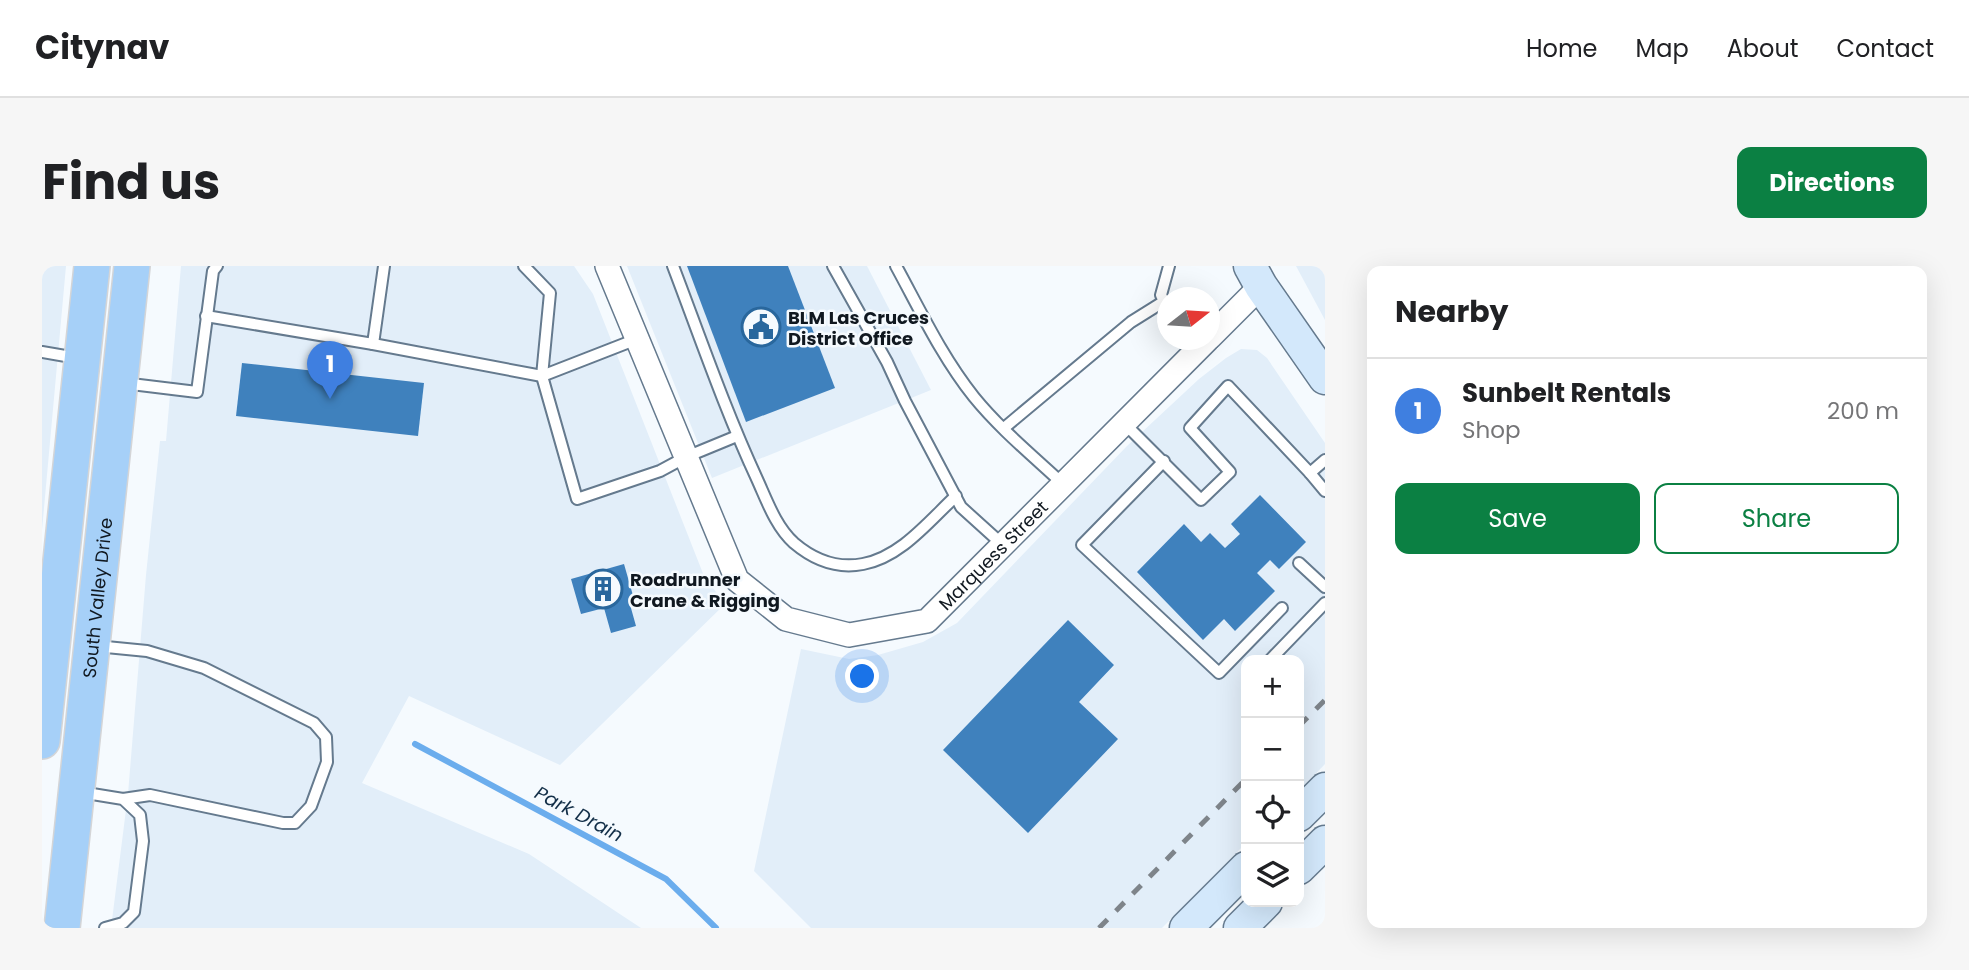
<!DOCTYPE html>
<html lang="en">
<head>
<meta charset="utf-8">
<style>
	body { margin:0; font-family:Poppins,sans-serif; background:#f6f6f6; color:#202124 }
	.controls { position:absolute; right:21px; bottom:21px; display:grid; overflow:hidden; border-radius:14px; box-shadow:0 7px 28px #0002 }
	.controls button { width:63px; height:63px; display:grid; place-items:center; padding:0; border:0; border-bottom:2px solid #e0e0e0; background:#fff; color:#202124; font:35px sans-serif }
	.compass { position:absolute; left:1115px; top:21px; width:63px; height:63px; border-radius:50%; background:#fff; box-shadow:0 7px 28px #0002; rotate:73deg }
	.you { position:absolute; left:821px; top:411px; width:24px; height:24px; margin:-18px; border:5px solid #fff; border-radius:50%; background:#1a73e8; box-shadow:0 0 0 10px #1a73e833 }
	.badge { display:grid; place-items:center; width:46px; height:46px; border-radius:50%; background:#0b8043; color:#fff; font-size:23px; font-weight:700 }
	.pin { position:absolute; translate:-50% -58px; filter:drop-shadow(0 2px 4px #0008) }
	.pin::after { content:''; position:absolute; top:37px; width:24px; height:21px; background:inherit; clip-path:polygon(0 0,100% 0,50% 100%) }
	.list { margin:0; padding:0; list-style:none }
	h2 { display:flex; justify-content:space-between; align-items:center; height:91px; margin:0; padding:0 28px; font-size:30px }
	h2 small { font-size:23px; font-weight:400; color:#757577 }
	.list li { display:grid; grid-template-columns:46px 1fr auto; gap:21px; align-items:center; box-sizing:border-box; height:105px; padding:0 28px; border-top:2px solid #e0e0e0 }
	.list b { display:block; font-size:26px; white-space:nowrap }
	.list p { margin:0; font-size:23px; white-space:nowrap; color:#757577 }
	.list em { font-size:23px; font-style:normal; color:#757577 }
	.actions { display:flex; gap:14px; padding:21px 28px }
	.actions a { flex:1; padding:16px 0; border:2px solid #0b8043; border-radius:14px; text-align:center; font-size:24px; color:#0b8043 }
	.actions .main { background:#0b8043; color:#fff }
	.icon { flex:none; width:38px; height:38px; fill:none; stroke:currentColor; stroke-width:2; stroke-linecap:round; stroke-linejoin:round }
	.map { position:relative; flex:none; width:1283px; height:662px; overflow:hidden; border-radius:14px }
	header { display:flex; align-items:center; gap:42px; box-sizing:border-box; height:98px; padding:0 35px; background:#fff; border-bottom:2px solid #e0e0e0 }
	header strong { font-size:33px }
	nav { display:flex; gap:38px; margin-inline-start:auto; font-size:24px }
	.intro { display:flex; align-items:center; justify-content:space-between; box-sizing:border-box; height:168px; padding:0 42px }
	h1 { margin:0; font-size:49px }
	.button { padding:18px 32px; border-radius:14px; background:#0b8043; color:#fff; font-size:24px; font-weight:700 }
	main { display:flex; gap:42px; padding:0 42px }
	aside { flex:1; background:#fff; border-radius:14px; box-shadow:0 7px 28px #0002 }
	.map>svg:first-child { display:block }
</style>
</head>
<body>
<header>
<strong>Citynav</strong>
<nav><a>Home</a><a>Map</a><a>About</a><a>Contact</a></nav>
</header>
<div class="intro"><h1>Find us</h1><a class="button">Directions</a></div>
<main>
<div class="map">
<svg width="1283" height="662" viewBox="0 0 1283 662">
	<rect width="100%" height="100%" fill="#f5fafe"/>
	<g fill="#e2eef9">
		<path d="M 0,0 L 24,0 L 0,264 Z"/>
		<path d="M 139,0 L 532,0 L 551,28 L 662,310 L 683,338 L 518,499 L 367,430 L 320,517 L 487,588 L 599,662 L 69,662 L 86,528 L 104,309 L 118,175 L 124,175 Z"/>
		<path d="M 585,0 L 825,0 L 889,124 L 670,212 Z"/>
		<path d="M 1254,0 L 1283,0 L 1283,54 Z"/>
		<path d="M 1199,83 L 1215,84 L 1225,92 L 1283,177 L 1283,498 L 1257,525 L 1257,394 L 1204,394 L 1204,577 L 1120,662 L 769,662 L 712,605 L 759,383 L 807,393 L 836,389 L 881,376 L 915,357 L 1085,180 L 1157,113 L 1184,92 Z"/>
	</g>
	<g fill="none" stroke-linecap="round" stroke-linejoin="round">
		<path stroke="#6baded" stroke-width="6" d="M 373,478 L 624,613 L 674,662"/>
	</g>
	<g fill="#3f81bd">
		<path d="M 645,0 L 746,0 L 793,122 L 704,156 Z"/>
		<path d="M 200,97 L 382,117 L 376,170 L 194,150 Z"/>
		<path d="M 1218,229 L 1264,276 L 1237,303 L 1228,294 L 1215,307 L 1233,325 L 1193,365 L 1182,353 L 1161,374 L 1095,306 L 1142,258 L 1159,276 L 1168,267 L 1183,282 L 1198,268 L 1189,258 Z"/>
		<path d="M 582,298 L 592,333 L 587,335 L 594,360 L 569,367 L 562,342 L 539,348 L 529,313 Z"/>
		<path d="M 1026,354 L 1072,399 L 1037,436 L 1076,473 L 986,567 L 901,484 Z"/>
	</g>
	<g fill="none" stroke-linecap="round" stroke-linejoin="round">
		<defs>
			<g id="service">
				<path d="M 482,0 L 508,27 L 500,110 L 535,233 L 618,205 L 644,191 L 695,170"/>
				<path d="M 631,0 C 658,71 683,144 715,213 C 725,235 734,261 752,277 C 772,294 795,303 821,298 C 859,291 887,255 914,230"/>
				<path d="M 791,0 L 845,96 L 863,135 L 919,241 L 961,279"/>
				<path d="M 854,0 C 878,44 900,91 932,131 C 958,163 991,190 1021,218"/>
				<path d="M 1126,43 L 1119,29 L 1127,0"/>
				<path d="M 164,50 L 331,78 L 342,0"/>
				<path d="M 331,78 L 500,110 L 595,73"/>
				<path d="M 0,86 L 35,92"/>
				<path d="M 81,117 L 155,126 L 171,5 L 175,0"/>
				<path d="M 1082,157 L 1159,234 L 1188,206 L 1148,162 L 1186,120 L 1268,207 L 1283,194"/>
				<path d="M 962,162 L 1089,56 L 1121,36"/>
				<path d="M 1122,195 L 1040,279 L 1177,407 L 1240,342"/>
				<path d="M 1268,207 L 1283,225"/>
				<path d="M 1257,297 L 1283,321"/>
				<path d="M 54,380 L 105,385 L 162,402 L 272,457 L 284,471 L 285,496 L 269,540 L 253,557 L 241,557 L 108,529 L 81,533"/>
				<path d="M 1228,394 L 1283,337"/>
				<path d="M 38,526 L 81,533 L 98,549 L 101,575 L 92,646 L 81,657 L 63,662"/>
			</g>
			<g id="minor">
				<path id="s1" d="M 565,0 L 695,314 L 744,353 L 807,369 L 885,355 L 1165,74"/>
				<path d="M 1168,71 L 1219,20"/>
			</g>
			<g id="secondary">
				<path d="M 1208,0 L 1219,20 L 1283,112"/>
				<path d="M 1257,549 L 1283,523"/>
				<path d="M 1257,602 L 1283,576"/>
				<path d="M 1144,662 L 1204,602"/>
				<path d="M 1198,662 L 1224,636"/>
			</g>
			<g id="primary">
				<path d="M 0,475 L 50,0"/>
				<path id="s2" d="M 20,662 L 90,0"/>
			</g>
		</defs>
		<use href="#service" stroke="#657a8e" stroke-width="14"/>
		<use href="#minor" stroke="#657a8e" stroke-width="26"/>
		<use href="#secondary" stroke="#657a8e" stroke-width="35"/>
		<use href="#primary" stroke="#d4d5d7" stroke-width="38"/>
		<use href="#service" stroke="#fff" stroke-width="10"/>
		<use href="#minor" stroke="#fff" stroke-width="23"/>
		<use href="#secondary" stroke="#d3e8fb" stroke-width="32"/>
		<use href="#primary" stroke="#a6d0f8" stroke-width="35"/>
		<g stroke="#7e848a" stroke-width="5" stroke-dasharray="12 12" stroke-linecap="butt">
			<path d="M 1257,460 L 1283,434"/>
			<path d="M 1057,662 L 1204,513"/>
		</g>
	</g>
	<defs>
		<symbol id="civic-ring" viewBox="-11 -11 22 22"><circle r="9.5" fill="#f5fafe" stroke="#29679d" stroke-width="1.5"/><path d="M-.6-6.5H3V-4.5H.6V-3L4-1V1h2V6H-6V1h2V-1L-.6-3ZM-1.2 2.5V6h2.4V2.5Z" fill="#29679d"/></symbol>
		<symbol id="building-ring" viewBox="-11 -11 22 22"><circle r="9.5" fill="#f5fafe" stroke="#29679d" stroke-width="1.5"/><path d="M-4-6H4V6H1V3H-1V6H-4ZM-2.5-4.3h1.7v1.8h-1.7ZM.8-4.3h1.7v1.8H.8ZM-2.5-1h1.7V.8h-1.7ZM.8-1h1.7V.8H.8Z" fill="#29679d"/></symbol>
	</defs>
	<g fill-rule="evenodd">
		<use href="#civic-ring" x="697" y="39" width="44" height="44"/>
		<use href="#building-ring" x="539" y="301" width="44" height="44"/>
	</g>
	<g text-anchor="middle" dominant-baseline="central" stroke-width="5" stroke-linejoin="round" paint-order="stroke">
		<g font-size="18" font-weight="bold" fill="#101820" stroke="#f5fafe" text-anchor="start">
			<text x="746" y="51">BLM Las Cruces<tspan x="746" dy="21">District Office</tspan></text>
			<text x="588" y="313">Roadrunner<tspan x="588" dy="21">Crane &amp; Rigging</tspan></text>
		</g>
		<g font-size="18" fill="#101820" stroke="#f5fafe">
			<text stroke="none"><textPath href="#s1" startOffset="640">Marquess Street</textPath></text>
			<text stroke="none"><textPath href="#s2" startOffset="332">South Valley Drive</textPath></text>
		</g>
		<g font-size="19" font-style="italic" fill="#132f48" stroke="#f5fafe">
			<text transform="translate(537 548) rotate(28)">Park Drain</text>
		</g>
	</g>
</svg>
<div class="controls">
<button>+</button>
<button>−</button>
<button><svg class="icon" aria-label="locate" viewBox="0 0 24 24"><circle cx="12" cy="12" r="6"/><path d="M12 2v4M12 18v4M2 12h4M18 12h4"/></svg></button>
<button><svg class="icon" aria-label="layers" viewBox="0 0 24 24"><path d="M12 4l9 5-9 5-9-5zM3 14l9 5 9-5"/></svg></button>
</div>
<svg class="compass" viewBox="-18 -18 36 36"><path d="M0-13l5 13h-10z" fill="#e53935"/><path d="M0 13l5-13h-10z" fill="#757577"/></svg>
<div class="you"></div>
<div class="pin badge" style="left:288px;top:133px;background:#3f7fe0">1</div>
</div>
<aside>
<h2>Nearby<small></small></h2>
<ul class="list">
<li><span class="badge" style="background:#3f7fe0">1</span><div><b>Sunbelt Rentals</b><p>Shop</p></div><em>200 m</em></li>
</ul>
<div class="actions"><a class="main">Save</a><a>Share</a></div>
</aside>
</main>
</body>
</html>
